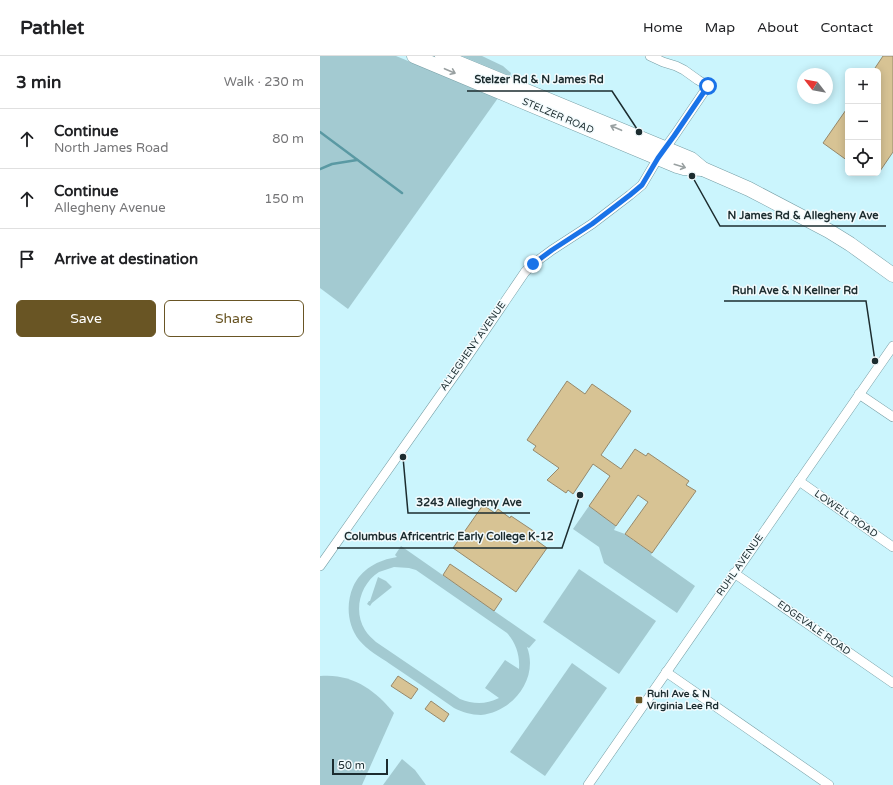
<!DOCTYPE html>
<html lang="en">
<head>
<meta charset="utf-8">
<style>
	body { margin:0; font-family:"Varela Round",sans-serif; background:#f6f6f6; color:#202124 }
	.controls { position:absolute; right:12px; top:12px; display:grid; overflow:hidden; border-radius:6px; box-shadow:0 2px 10px #0003 }
	.controls button { width:36px; height:36px; display:grid; place-items:center; padding:0; border:0; border-bottom:1px solid #e0e0e0; background:#fff; color:#202124; font:20px sans-serif }
	.compass { position:absolute; left:477px; top:12px; width:36px; height:36px; border-radius:50%; background:#fff; box-shadow:0 2px 10px #0003; rotate:301deg }
	.scale { position:absolute; left:12px; bottom:10px; width:56px; box-sizing:border-box; padding-left:4px; border:2px solid #1c2c2f; border-top:0; font-size:11px; line-height:14px; white-space:nowrap; color:#1c2c2f; -webkit-text-stroke:3px #f3fbfd; paint-order:stroke }
	.stop { position:absolute; width:12px; height:12px; margin:-9px; border:3px solid #1a73e8; border-radius:50%; background:#fff }
	.stop.end { background:#1a73e8; border-color:#fff; box-shadow:0 1px 4px #0008 }
	.list { margin:0; padding:0; list-style:none }
	h2 { display:flex; justify-content:space-between; align-items:center; height:52px; margin:0; padding:0 16px; font-size:17px }
	h2 small { font-size:13px; font-weight:400; color:#757577 }
	.list li { display:grid; grid-template-columns:26px 1fr auto; gap:12px; align-items:center; box-sizing:border-box; height:60px; padding:0 16px; border-top:1px solid #e0e0e0 }
	.list b { display:block; font-size:15px; white-space:nowrap }
	.list p { margin:0; font-size:13px; white-space:nowrap; color:#757577 }
	.list em { font-size:13px; font-style:normal; color:#757577 }
	.actions { display:flex; gap:8px; padding:12px 16px }
	.actions a { flex:1; padding:9px 0; border:1px solid #695524; border-radius:6px; text-align:center; font-size:14px; color:#695524 }
	.actions .main { background:#695524; color:#fff }
	.icon { flex:none; width:22px; height:22px; fill:none; stroke:currentColor; stroke-width:2; stroke-linecap:round; stroke-linejoin:round }
	.map { position:relative; flex:none; width:573px; height:729px; overflow:hidden }
	header { display:flex; align-items:center; gap:24px; box-sizing:border-box; height:56px; padding:0 20px; background:#fff; border-bottom:1px solid #e0e0e0 }
	header strong { font-size:19px }
	nav { display:flex; gap:22px; margin-inline-start:auto; font-size:14px }
	main { display:flex }
	aside { flex:1; background:#fff }
	.map>svg:first-child { display:block }
</style>
</head>
<body>
<header>
<strong>Pathlet</strong>
<nav><a>Home</a><a>Map</a><a>About</a><a>Contact</a></nav>
</header>
<main>
<aside>
<h2>3 min<small>Walk · 230 m</small></h2>
<ul class="list">
<li><svg class="icon" aria-label="ahead" viewBox="0 0 24 24"><path d="M12 20V5M6 11l6-6 6 6"/></svg><div><b>Continue</b><p>North James Road</p></div><em>80 m</em></li>
<li><svg class="icon" aria-label="ahead" viewBox="0 0 24 24"><path d="M12 20V5M6 11l6-6 6 6"/></svg><div><b>Continue</b><p>Allegheny Avenue</p></div><em>150 m</em></li>
<li><svg class="icon" aria-label="arrive" viewBox="0 0 24 24"><path d="M6 21V4h12l-3 4 3 4H6"/></svg><div><b>Arrive at destination</b></div></li>
</ul>
<div class="actions"><a class="main">Save</a><a>Share</a></div>
</aside>
<div class="map">
<svg width="573" height="729" viewBox="0 0 573 729">
	<rect width="100%" height="100%" fill="#cbf5fd"/>
	<g fill="#a3cad1" fill-rule="evenodd">
		<path d="M 0,0 L 76,0 L 178,42 L 28,253 L 0,232 Z"/>
		<path d="M 142,0 L 162,0 L 183,10 L 191,17 L 190,20 Z"/>
		<path d="M 269,450 L 278,457 L 283,450 L 284,461 L 296,470 L 294,474 L 305,478 L 314,485 L 319,478 L 320,489 L 332,497 L 331,499 L 375,530 L 357,557 L 284,507 L 279,491 L 253,473 Z"/>
		<path d="M 81,490 L 216,584 L 209,592 L 207,591 C 219,622 193,656 161,659 C 151,659 142,656 134,652 C 113,637 92,623 70,608 C 60,601 47,594 39,584 C 27,569 26,547 33,531 C 41,513 58,504 77,501 L 75,499 ZM 74,511 L 89,512 L 96,514 L 187,577 C 196,587 200,599 199,613 L 185,604 L 165,632 L 179,642 C 165,649 153,648 140,643 L 56,586 C 52,582 48,579 45,574 C 33,555 40,528 59,516 C 64,514 69,513 74,511 Z"/>
		<path d="M 259,513 L 336,565 L 299,618 L 223,566 Z"/>
		<path d="M 58,521 L 66,525 L 72,531 L 52,547 L 50,550 L 47,548 L 49,545 L 50,545 Z"/>
		<path d="M 252,607 L 287,632 L 225,720 L 190,696 Z"/>
		<path d="M 0,620 C 32,617 55,634 74,657 L 42,729 L 0,729 Z"/>
		<path d="M 82,703 L 95,714 L 106,729 L 63,729 Z"/>
	</g>
	<g fill="none" stroke-linecap="round" stroke-linejoin="round">
		<g stroke="#5a99a3" stroke-width="2.5">
			<path d="M 0,76 L 82,137"/>
			<path d="M 0,113 L 12,108 L 37,104"/>
		</g>
	</g>
	<g fill="#d7c394" stroke="#96896c">
		<path d="M 563,0 L 573,0 L 573,96 L 558,118 L 558,15 L 553,15 Z"/>
		<path d="M 528,51 L 528,105 L 503,87 Z"/>
		<path d="M 247,325 L 265,338 L 272,328 L 311,355 L 281,399 L 301,413 L 315,393 L 326,400 L 328,397 L 369,425 L 366,429 L 376,435 L 332,497 L 305,478 L 328,446 L 318,439 L 296,470 L 269,450 L 290,420 L 273,408 L 253,438 L 248,434 L 246,437 L 227,424 L 239,412 L 213,394 L 216,390 L 207,384 Z"/>
		<path d="M 163,449 L 175,457 L 178,453 L 190,462 L 191,460 L 215,476 L 213,479 L 217,482 L 216,484 L 227,492 L 196,536 L 133,492 Z"/>
		<path d="M 130,508 L 182,543 L 174,555 L 123,519 Z"/>
		<path d="M 78,620 L 98,633 L 91,643 L 71,630 Z"/>
		<path d="M 111,645 L 129,658 L 124,666 L 105,653 Z"/>
	</g>
	<g fill="none" stroke-linecap="round" stroke-linejoin="round">
		<defs>
			<g id="street">
				<path d="M 539,338 L 573,361"/>
				<path d="M 479,425 L 573,491"/>
				<path d="M 0,510 L 141,310 L 205,216 L 213,208 L 232,194 L 272,168 L 310,139 L 322,129 L 338,102 L 354,80 L 388,30 L 378,24 L 364,14 L 356,10 L 343,6 L 330,0"/>
				<path d="M 414,517 L 573,627"/>
				<path d="M 346,616 L 509,729"/>
				<path d="M 268,729 L 573,290"/>
			</g>
			<g id="primary">
				<path d="M 94,0 L 357,110 L 364,112 L 383,113"/>
				<path d="M 122,0 L 371,103 L 383,113 L 429,133 L 509,175 L 530,188 L 573,219"/>
			</g>
		</defs>
		<use href="#street" stroke="#769ea5" stroke-width="10"/>
		<use href="#primary" stroke="#769ea5" stroke-width="15"/>
		<use href="#street" stroke="#fff" stroke-width="9"/>
		<use href="#primary" stroke="#fff" stroke-width="14"/>
	</g>
	<defs><path id="oneway-shaft" d="M-6 0H5M1.5-3L5.5 0L1.5 3" fill="none" stroke-width="1.6" stroke-linecap="round" stroke-linejoin="round"/></defs>
	<g stroke="#99a0a1">
		<use href="#oneway-shaft" transform="translate(130 15) rotate(23)"/>
		<use href="#oneway-shaft" transform="translate(296 72) rotate(-157)"/>
		<use href="#oneway-shaft" transform="translate(360 110) rotate(17)"/>
	</g>
	<g fill="none" stroke-linecap="round" stroke-linejoin="round">
		<path stroke="#1a73e8" stroke-width="5" d="M 213,208 L 232,194 L 272,168 L 310,139 L 322,129 L 338,102 L 354,80 L 388,30"/>
	</g>
	<rect fill="#695524" stroke="#f3fbfd" stroke-width="1.5" x="315" y="640" width="8" height="8" rx="2"/>
	<g text-anchor="middle" dominant-baseline="central" stroke-width="3" stroke-linejoin="round" paint-order="stroke">
		<g font-size="10" fill="#1c2c2f" stroke="#f3fbfd">
			<text transform="translate(238 60) rotate(23)">STELZER ROAD</text>
			<text transform="translate(153 290) rotate(-55)">ALLEGHENY AVENUE</text>
			<text transform="translate(526 458) rotate(35)">LOWELL ROAD</text>
			<text transform="translate(420 509) rotate(-55)">RUHL AVENUE</text>
			<text transform="translate(494 572) rotate(35)">EDGEVALE ROAD</text>
		</g>
		<g font-size="10" font-weight="bold" fill="#1c2c2f" stroke="#f3fbfd" text-anchor="start">
			<text x="327" y="638">Ruhl Ave &amp; N<tspan x="327" dy="12">Virginia Lee Rd</tspan></text>
		</g>
	</g>
	<path fill="none" stroke="#1c2c2f" stroke-width="1.5" d="M319 76L292 35H147M372 120L400 170H566M555 305L546 245H404M83 401L88 457H210M260 439L242 492H17"/>
	<g fill="#1c2c2f" stroke="#f3fbfd" stroke-width="1.5">
		<circle cx="319" cy="76" r="4"/>
		<circle cx="372" cy="120" r="4"/>
		<circle cx="555" cy="305" r="4"/>
		<circle cx="83" cy="401" r="4"/>
		<circle cx="260" cy="439" r="4"/>
	</g>
	<g font-size="11" text-anchor="middle" font-weight="bold" fill="#1c2c2f" stroke="#f3fbfd" stroke-width="3" stroke-linejoin="round" paint-order="stroke">
		<text x="219" y="27">Stelzer Rd &amp; N James Rd</text>
		<text x="483" y="163">N James Rd &amp; Allegheny Ave</text>
		<text x="475" y="238">Ruhl Ave &amp; N Kellner Rd</text>
		<text x="149" y="450">3243 Allegheny Ave</text>
		<text x="129" y="484">Columbus Africentric Early College K-12</text>
	</g>
</svg>
<div class="controls">
<button>+</button>
<button>−</button>
<button><svg class="icon" aria-label="locate" viewBox="0 0 24 24"><circle cx="12" cy="12" r="6"/><path d="M12 2v4M12 18v4M2 12h4M18 12h4"/></svg></button>
</div>
<svg class="compass" viewBox="-18 -18 36 36"><path d="M0-13l5 13h-10z" fill="#e53935"/><path d="M0 13l5-13h-10z" fill="#757577"/></svg>
<div class="scale">50 m</div>
<div class="stop" style="left:388px;top:30px"></div>
<div class="stop end" style="left:213px;top:208px"></div>
</div>
</main>
</body>
</html>
